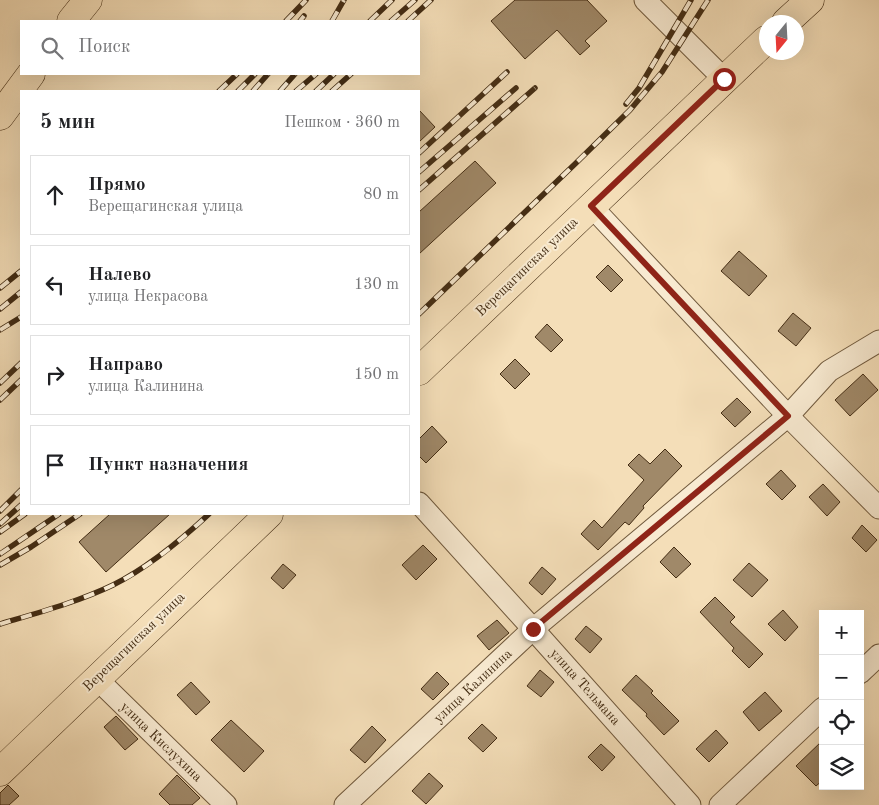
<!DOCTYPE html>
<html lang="ru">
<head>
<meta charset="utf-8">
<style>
	body { margin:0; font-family:"Old Standard TT",serif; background:#f6f6f6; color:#202124 }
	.controls { position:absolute; right:15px; bottom:15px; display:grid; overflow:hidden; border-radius:0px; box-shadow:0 5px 20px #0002 }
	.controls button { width:45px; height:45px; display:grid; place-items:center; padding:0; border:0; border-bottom:1px solid #e0e0e0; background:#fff; color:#202124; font:25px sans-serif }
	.compass { position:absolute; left:759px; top:15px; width:45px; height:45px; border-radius:50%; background:#fff; box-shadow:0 5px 20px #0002; rotate:198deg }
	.stop { position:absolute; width:15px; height:15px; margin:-11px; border:4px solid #8f2418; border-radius:50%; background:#fff }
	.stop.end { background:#8f2418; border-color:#fff; box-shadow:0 1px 5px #0008 }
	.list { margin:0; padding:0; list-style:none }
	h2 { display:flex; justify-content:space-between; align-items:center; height:65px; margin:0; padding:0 20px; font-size:21px }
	h2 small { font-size:16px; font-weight:400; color:#757577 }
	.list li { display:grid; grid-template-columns:32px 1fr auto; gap:15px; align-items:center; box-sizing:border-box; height:80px; margin:0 10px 10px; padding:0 10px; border:1px solid #e0e0e0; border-radius:0px }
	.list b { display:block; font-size:19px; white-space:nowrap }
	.list p { margin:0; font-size:16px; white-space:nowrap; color:#757577 }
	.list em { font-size:16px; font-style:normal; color:#757577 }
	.icon { flex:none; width:28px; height:28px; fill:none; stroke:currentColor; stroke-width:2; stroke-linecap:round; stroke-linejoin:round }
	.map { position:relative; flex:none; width:879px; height:805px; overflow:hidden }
	.search { position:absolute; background:#fff; box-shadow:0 5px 20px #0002; left:20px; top:20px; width:400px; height:55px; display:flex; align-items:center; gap:12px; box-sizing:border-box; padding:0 18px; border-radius:0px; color:#757577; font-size:19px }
	.panel { position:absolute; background:#fff; box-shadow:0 5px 20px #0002; left:20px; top:90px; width:400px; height:425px; border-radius:0px }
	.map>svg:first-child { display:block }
</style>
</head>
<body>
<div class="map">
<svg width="879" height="805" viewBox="0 0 879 805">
	<rect width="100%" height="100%" fill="#f4deb8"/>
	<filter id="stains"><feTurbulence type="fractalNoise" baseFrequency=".004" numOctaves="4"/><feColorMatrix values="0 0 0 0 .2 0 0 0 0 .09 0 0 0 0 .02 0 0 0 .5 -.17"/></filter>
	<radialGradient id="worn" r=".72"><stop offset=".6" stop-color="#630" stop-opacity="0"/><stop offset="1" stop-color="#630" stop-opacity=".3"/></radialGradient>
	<g fill="#a08969" stroke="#442d14">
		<path d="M 515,0 L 587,0 L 607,21 L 585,41 L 590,46 L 580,55 L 557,30 L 525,59 L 491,21 Z"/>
		<path d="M 419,110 L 435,127 L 419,142 Z"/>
		<path d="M 475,161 L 496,183 L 419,254 L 419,212 Z"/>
		<path d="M 739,251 L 767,276 L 749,296 L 721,271 Z"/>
		<path d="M 608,265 L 623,280 L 611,292 L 596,277 Z"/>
		<path d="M 793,313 L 811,328 L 796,346 L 778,331 Z"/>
		<path d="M 547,324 L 563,340 L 551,352 L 535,337 Z"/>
		<path d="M 515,359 L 530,374 L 515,389 L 500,374 Z"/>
		<path d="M 863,374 L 878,390 L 850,416 L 835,400 Z"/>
		<path d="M 737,398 L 751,412 L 735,427 L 721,413 Z"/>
		<path d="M 432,426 L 447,442 L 426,463 L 419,456 L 419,439 Z"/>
		<path d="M 665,449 L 682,466 L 643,506 L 644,508 L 629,525 L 625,522 L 598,550 L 581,534 L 594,520 L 602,528 L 644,480 L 628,465 L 639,454 L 650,464 Z"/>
		<path d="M 781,470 L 796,486 L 782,500 L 766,484 Z"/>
		<path d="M 823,484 L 840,502 L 827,516 L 809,497 Z"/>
		<path d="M 110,514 L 170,514 L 106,572 L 79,542 Z"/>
		<path d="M 862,525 L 877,540 L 866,552 L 852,538 Z"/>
		<path d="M 423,545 L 437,559 L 416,580 L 402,565 Z"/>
		<path d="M 674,547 L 691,564 L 676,578 L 660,562 Z"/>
		<path d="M 749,563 L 768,580 L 752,597 L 733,580 Z"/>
		<path d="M 283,564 L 296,575 L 283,589 L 271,578 Z"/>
		<path d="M 542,567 L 556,579 L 542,595 L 529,583 Z"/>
		<path d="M 715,597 L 735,617 L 730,622 L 763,654 L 749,668 L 732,651 L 734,648 L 700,612 Z"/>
		<path d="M 783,610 L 798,627 L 785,641 L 768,624 Z"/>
		<path d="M 497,620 L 509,633 L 489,650 L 477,636 Z"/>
		<path d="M 586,626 L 602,639 L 590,653 L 575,639 Z"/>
		<path d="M 540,670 L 554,682 L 541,697 L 527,686 Z"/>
		<path d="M 437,672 L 449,684 L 433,700 L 421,689 Z"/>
		<path d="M 636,675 L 653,691 L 651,693 L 679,721 L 664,735 L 646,716 L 647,714 L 622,690 Z"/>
		<path d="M 191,682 L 210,702 L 196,715 L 177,695 Z"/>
		<path d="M 765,692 L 782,711 L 759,731 L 743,712 Z"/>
		<path d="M 116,716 L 138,739 L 125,750 L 104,727 Z"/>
		<path d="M 231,720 L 264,751 L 244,772 L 211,740 Z"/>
		<path d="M 482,724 L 497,738 L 483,752 L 468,738 Z"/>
		<path d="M 372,726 L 386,740 L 365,763 L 350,750 Z"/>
		<path d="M 716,730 L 728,743 L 709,762 L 696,749 Z"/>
		<path d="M 823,740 L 823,780 L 816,786 L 796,766 Z"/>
		<path d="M 601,744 L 615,757 L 602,771 L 588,757 Z"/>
		<path d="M 429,773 L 443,786 L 426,804 L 412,791 Z"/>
		<path d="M 177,775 L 200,798 L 192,805 L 170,805 L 159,794 Z"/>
		<path d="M 8,785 L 19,796 L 9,805 L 0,805 L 0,793 Z"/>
	</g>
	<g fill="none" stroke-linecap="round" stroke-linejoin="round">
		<defs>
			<g id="minor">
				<path d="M 645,0 L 724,79"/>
				<path d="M 591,206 L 788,416 L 879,508"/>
				<path d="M 419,503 L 533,629 L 690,805"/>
				<path d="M 860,673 L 879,655"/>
				<path d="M 96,678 L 226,805"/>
				<path d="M 345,805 L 533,629 L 788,416 L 829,371 L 879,341"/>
				<path d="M 720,805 L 823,708"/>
			</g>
			<g id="major">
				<path d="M 71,21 L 88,0"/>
				<path d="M 786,22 L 810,0"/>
				<path d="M 0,116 L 31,74"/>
				<path d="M 419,371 L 766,40"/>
				<path d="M 0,772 L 269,514"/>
			</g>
		</defs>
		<use href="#minor" stroke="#70593d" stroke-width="23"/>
		<use href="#major" stroke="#442d14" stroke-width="29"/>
		<use href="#minor" stroke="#f8ead1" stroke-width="21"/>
		<use href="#major" stroke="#f4deb8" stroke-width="28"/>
		<defs>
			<g id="rail">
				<path d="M 286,21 L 306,0"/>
				<path d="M 300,21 L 304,16"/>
				<path d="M 332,21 L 344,0"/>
				<path d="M 370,21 L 392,0"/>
				<path d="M 391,21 L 415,0"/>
				<path d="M 408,21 L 431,0"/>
				<path d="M 219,91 L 237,74"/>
				<path d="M 238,91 L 255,74"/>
				<path d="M 253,91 L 268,74"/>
				<path d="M 280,91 L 295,74"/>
				<path d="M 296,91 L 316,74"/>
				<path d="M 316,91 L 334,74"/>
				<path d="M 332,91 L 351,74"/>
				<path d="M 626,104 L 639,88 L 691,0"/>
				<path d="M 419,153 L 507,72"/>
				<path d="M 419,172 L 516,88"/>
				<path d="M 419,190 L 535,88"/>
				<path d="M 0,288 L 21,271"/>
				<path d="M 0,309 L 21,292"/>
				<path d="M 419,314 L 576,163 L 630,110 L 662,72 L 708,0"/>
				<path d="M 0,330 L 21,317"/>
				<path d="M 0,383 L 21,363"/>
				<path d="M 0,400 L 21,380"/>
				<path d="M 0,511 L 21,490"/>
				<path d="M 0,524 L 21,505"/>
				<path d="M 0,532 L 25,514"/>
				<path d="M 0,554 L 59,514"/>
				<path d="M 0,565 L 31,547 L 80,514"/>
				<path d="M 0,624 C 37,613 78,602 113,585 C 149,567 180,541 209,514"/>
			</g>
		</defs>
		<use href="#rail" stroke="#442d14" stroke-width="5.5"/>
		<use href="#rail" stroke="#f8ead1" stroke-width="4" stroke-dasharray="11" stroke-linecap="butt"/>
	</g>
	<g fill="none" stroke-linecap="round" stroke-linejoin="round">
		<path stroke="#8f2418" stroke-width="6" d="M 533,629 L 788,416 L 591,206 L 724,79"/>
	</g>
	<g text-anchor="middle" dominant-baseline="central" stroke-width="4" stroke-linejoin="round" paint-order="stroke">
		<g font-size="14" fill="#442d14" stroke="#f8ead1">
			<text transform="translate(527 267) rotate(-44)">Верещагинская улица</text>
			<text transform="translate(134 642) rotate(-44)">Верещагинская улица</text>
			<text transform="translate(473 686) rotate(-43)">улица Калинина</text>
			<text transform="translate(585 687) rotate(48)">улица Тельмана</text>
			<text transform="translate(161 742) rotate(44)">улица Кислухина</text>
		</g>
	</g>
	<rect width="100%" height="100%" filter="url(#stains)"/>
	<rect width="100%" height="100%" fill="url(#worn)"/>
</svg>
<div class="controls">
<button>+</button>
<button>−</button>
<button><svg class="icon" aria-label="locate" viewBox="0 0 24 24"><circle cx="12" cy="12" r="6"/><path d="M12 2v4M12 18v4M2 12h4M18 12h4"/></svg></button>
<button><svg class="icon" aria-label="layers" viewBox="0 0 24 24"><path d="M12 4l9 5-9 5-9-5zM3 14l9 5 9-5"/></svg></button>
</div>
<svg class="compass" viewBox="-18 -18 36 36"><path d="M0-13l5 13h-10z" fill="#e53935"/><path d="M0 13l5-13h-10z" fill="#757577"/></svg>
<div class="stop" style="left:724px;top:79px"></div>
<div class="stop end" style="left:533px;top:629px"></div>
<div class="search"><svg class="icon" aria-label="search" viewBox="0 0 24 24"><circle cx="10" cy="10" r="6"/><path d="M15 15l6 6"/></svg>Поиск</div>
<section class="panel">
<h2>5 мин<small>Пешком · 360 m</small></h2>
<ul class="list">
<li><svg class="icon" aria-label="ahead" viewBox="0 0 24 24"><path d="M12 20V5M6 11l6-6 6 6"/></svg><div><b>Прямо</b><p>Верещагинская улица</p></div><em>80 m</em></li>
<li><svg class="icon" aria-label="left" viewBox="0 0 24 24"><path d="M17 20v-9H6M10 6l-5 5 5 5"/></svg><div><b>Налево</b><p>улица Некрасова</p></div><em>130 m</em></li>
<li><svg class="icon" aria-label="right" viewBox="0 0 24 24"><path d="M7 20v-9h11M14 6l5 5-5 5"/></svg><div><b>Направо</b><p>улица Калинина</p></div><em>150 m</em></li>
<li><svg class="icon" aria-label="arrive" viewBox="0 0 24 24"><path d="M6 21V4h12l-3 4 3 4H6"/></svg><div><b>Пункт назначения</b></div></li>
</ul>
</section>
</div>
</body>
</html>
